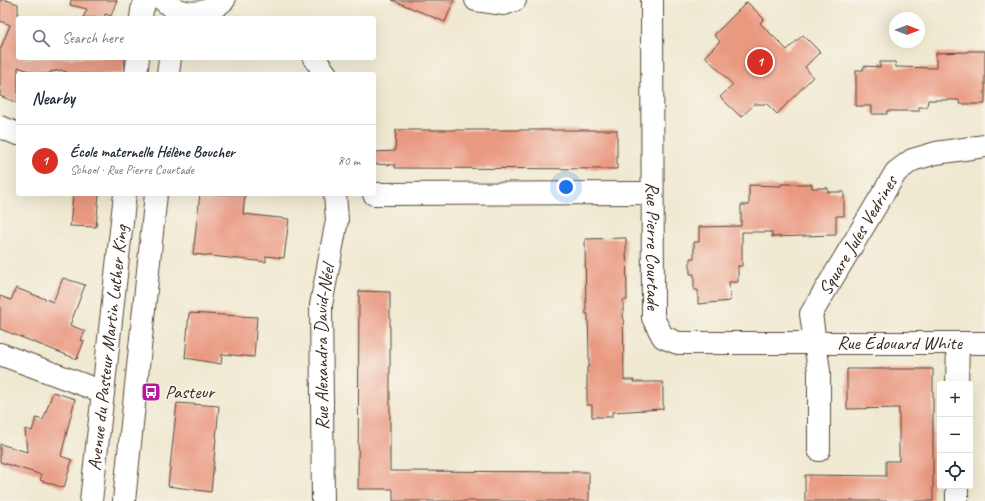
<!DOCTYPE html>
<html lang="en">
<head>
<meta charset="utf-8">
<style>
	body { margin:0; font-family:Caveat,sans-serif; background:#f6f6f7; color:#1f2937 }
	.controls { position:absolute; right:12px; bottom:12px; display:grid; overflow:hidden; border-radius:4px; box-shadow:0 4px 16px #0002 }
	.controls button { width:36px; height:36px; display:grid; place-items:center; padding:0; border:0; border-bottom:1px solid #e0e1e3; background:#fff; color:#1f2937; font:20px sans-serif }
	.compass { position:absolute; left:889px; top:12px; width:36px; height:36px; border-radius:50%; background:#fff; box-shadow:0 4px 16px #0002; rotate:90deg }
	.you { position:absolute; left:566px; top:187px; width:14px; height:14px; margin:-10px; border:3px solid #fff; border-radius:50%; background:#1a73e8; box-shadow:0 0 0 6px #1a73e833 }
	.badge { display:grid; place-items:center; width:26px; height:26px; border-radius:50%; background:#d93025; color:#fff; font-size:13px; font-weight:700 }
	.pin { position:absolute; translate:-50% -50%; border:2px solid #fff; box-shadow:0 1px 4px #0006 }
	.list { margin:0; padding:0; list-style:none }
	h2 { display:flex; justify-content:space-between; align-items:center; height:52px; margin:0; padding:0 16px; font-size:17px }
	h2 small { font-size:13px; font-weight:400; color:#747a83 }
	.list li { display:grid; grid-template-columns:26px 1fr auto; gap:12px; align-items:center; box-sizing:border-box; height:72px; padding:0 16px; border-top:1px solid #e0e1e3 }
	.list b { display:block; font-size:15px; white-space:nowrap }
	.list p { margin:0; font-size:13px; white-space:nowrap; color:#747a83 }
	.list em { font-size:13px; font-style:normal; color:#747a83 }
	.icon { flex:none; width:22px; height:22px; fill:none; stroke:currentColor; stroke-width:2; stroke-linecap:round; stroke-linejoin:round }
	.map { position:relative; flex:none; width:985px; height:501px; overflow:hidden }
	.search { position:absolute; background:#fff; box-shadow:0 4px 16px #0002; left:16px; top:16px; width:360px; height:44px; display:flex; align-items:center; gap:10px; box-sizing:border-box; padding:0 14px; border-radius:4px; color:#747a83; font-size:15px }
	.panel { position:absolute; background:#fff; box-shadow:0 4px 16px #0002; left:16px; top:72px; width:360px; height:124px; border-radius:4px }
	.map>svg:first-child { display:block }
</style>
</head>
<body>
<div class="map">
<svg width="985" height="501" viewBox="0 0 985 501">
	<rect width="100%" height="100%" fill="#f7f3e8"/>
	<filter id="ink" filterUnits="userSpaceOnUse"><feTurbulence type="fractalNoise" baseFrequency=".025" numOctaves="2"/><feDisplacementMap in="SourceGraphic" scale="8" xChannelSelector="R" yChannelSelector="G"/><feConvolveMatrix kernelMatrix="1 2 1 2 8 2 1 2 1" color-interpolation-filters="sRGB"/></filter>
	<filter id="wash" filterUnits="userSpaceOnUse"><feTurbulence type="fractalNoise" baseFrequency=".012" numOctaves="4" result="noise"/><feDisplacementMap in="SourceGraphic" scale="16" xChannelSelector="R" yChannelSelector="G"/><feGaussianBlur stdDeviation="0.9" result="paint"/><feColorMatrix in="noise" values="0 0 0 0 0 0 0 0 0 0 0 0 0 0 0 0 0 1.4 0 .05"/><feComposite in="paint" operator="in"/></filter>
	<g filter="url(#wash)">
		<rect width="100%" height="100%" fill="#f0e9d1"/>
		<g id="blocks">
			<g fill="#ea9981">
				<path d="M 0,0 L 6,0 L 18,4 L 18,58 L 125,58 L 123,74 L 71,74 L 61,70 L 50,72 L 49,74 L 37,74 L 18,67 L 18,103 L 0,96 L 0,50 L 10,25 L 0,21 Z"/>
				<path d="M 71,0 L 117,0 L 111,16 L 105,14 L 104,18 L 83,18 L 87,9 L 70,5 Z"/>
				<path d="M 392,0 L 454,0 L 445,22 Z"/>
				<path d="M 747,2 L 764,19 L 760,23 L 787,50 L 803,35 L 820,52 L 805,67 L 813,77 L 777,114 L 767,104 L 755,104 L 741,117 L 720,97 L 733,85 L 705,56 L 720,41 L 714,35 Z"/>
				<path d="M 968,51 L 985,51 L 985,104 L 960,104 L 959,100 L 928,100 L 927,107 L 919,107 L 919,111 L 887,111 L 887,114 L 872,114 L 872,106 L 856,106 L 856,70 L 863,70 L 864,66 L 880,67 L 880,62 L 895,62 L 896,67 L 936,68 L 936,53 L 968,52 Z"/>
				<path d="M 396,130 L 617,130 L 617,169 L 395,168 L 395,165 L 374,164 L 374,152 L 395,151 Z"/>
				<path d="M 781,184 L 812,184 L 812,188 L 828,188 L 828,192 L 844,192 L 844,216 L 836,216 L 836,235 L 772,237 L 772,232 L 742,232 L 742,266 L 738,266 L 738,282 L 729,282 L 730,301 L 698,304 L 698,290 L 694,290 L 694,274 L 690,274 L 690,258 L 694,258 L 694,242 L 699,242 L 699,227 L 741,226 L 741,205 L 749,205 L 749,185 L 781,186 Z"/>
				<path d="M 73,194 L 99,194 L 96,227 L 70,226 Z"/>
				<path d="M 200,194 L 245,194 L 243,214 L 289,219 L 284,258 L 266,256 L 266,262 L 193,254 Z"/>
				<path d="M 626,238 L 627,300 L 623,300 L 624,380 L 634,380 L 634,382 L 663,382 L 663,409 L 612,412 L 612,417 L 592,417 L 592,405 L 587,405 L 587,367 L 589,367 L 589,353 L 588,314 L 586,314 L 585,239 Z"/>
				<path d="M 63,278 L 85,285 L 70,325 L 85,331 L 81,340 L 84,341 L 77,359 L 0,329 L 0,296 L 11,300 L 16,288 L 53,302 Z"/>
				<path d="M 359,291 L 390,292 L 390,471 L 589,472 L 589,501 L 393,501 L 393,489 L 358,489 Z"/>
				<path d="M 189,313 L 257,317 L 254,357 L 222,354 L 221,364 L 185,358 Z"/>
				<path d="M 847,369 L 933,369 L 933,501 L 805,501 L 805,475 L 886,476 L 886,461 L 899,461 L 899,408 L 847,409 Z"/>
				<path d="M 53,392 L 75,399 L 61,456 L 72,460 L 64,488 L 40,480 L 42,475 L 0,462 L 0,444 L 27,452 L 25,429 L 32,431 L 36,418 L 43,420 Z"/>
				<path d="M 177,403 L 219,406 L 211,492 L 168,486 Z"/>
			</g>
		</g>
	</g>
	<g filter="url(#ink)">
		<use href="#blocks" fill-opacity="0" stroke="#564739" stroke-width="1"/>
		<g fill="none" stroke-linecap="round" stroke-linejoin="round">
			<defs>
				<g id="minor">
					<path d="M 163,0 C 181,17 205,17 224,0"/>
					<path d="M 476,0 L 504,4 L 515,0"/>
					<path id="s1" d="M 652,0 L 653,318 L 663,337 L 678,343 L 985,343"/>
					<path d="M 141,18 L 142,10 L 146,0"/>
					<path d="M 314,58 L 326,74"/>
					<path d="M 136,74 L 138,58"/>
					<path d="M 168,74 L 170,58"/>
					<path d="M 0,127 L 18,134"/>
					<path d="M 374,194 L 652,193"/>
					<path d="M 0,354 L 103,392"/>
					<path d="M 957,384 L 958,343"/>
					<path id="s2" d="M 819,450 L 819,371 L 811,314 L 896,172 L 912,160 L 936,153 L 985,146"/>
					<path id="s3" d="M 91,501 L 125,194"/>
					<path d="M 124,501 L 156,194"/>
					<path id="s4" d="M 323,501 L 321,305 L 337,220 L 335,194"/>
					<path d="M 957,501 L 957,486"/>
				</g>
			</defs>
			<use href="#minor" stroke="#564739" stroke-width="24"/>
			<use href="#minor" stroke="#fff" stroke-width="22"/>
		</g>
	</g>
	<defs>
		<symbol id="bus-square" viewBox="-11 -11 22 22"><rect x="-9" y="-9" width="18" height="18" rx="4" fill="#b5179e" stroke="#f7f3e8"/><path d="M-5-6H5V4H4V6H2V4H-2V6H-4V4H-5ZM-3.5-4V0h7V-4ZM-3.5 1.2v1.5H-2V1.2ZM2 1.2v1.5H3.5V1.2Z" fill="#fff"/></symbol>
	</defs>
	<g fill-rule="evenodd">
		<use href="#bus-square" x="140" y="381" width="22" height="22"/>
	</g>
	<g text-anchor="middle" dominant-baseline="central" stroke-width="4" stroke-linejoin="round" paint-order="stroke">
		<g font-size="19" fill="#3b2a1e" stroke="#f7f3e8">
			<text stroke="none"><textPath href="#s2" startOffset="228">Square Jules Vedrines</textPath></text>
			<text stroke="none"><textPath href="#s1" startOffset="246">Rue Pierre Courtade</textPath></text>
			<text stroke="none"><textPath href="#s1" startOffset="577">Rue Édouard White</textPath></text>
			<text stroke="none"><textPath href="#s4" startOffset="154">Rue Alexandra David-Néel</textPath></text>
			<text stroke="none"><textPath href="#s3" startOffset="154">Avenue du Pasteur Martin Luther King</textPath></text>
		</g>
		<g font-size="19" fill="#3b2a1e" stroke="#f7f3e8" text-anchor="start">
			<text x="165" y="392">Pasteur</text>
		</g>
	</g>
</svg>
<div class="controls">
<button>+</button>
<button>−</button>
<button><svg class="icon" aria-label="locate" viewBox="0 0 24 24"><circle cx="12" cy="12" r="6"/><path d="M12 2v4M12 18v4M2 12h4M18 12h4"/></svg></button>
</div>
<svg class="compass" viewBox="-18 -18 36 36"><path d="M0-13l5 13h-10z" fill="#e53935"/><path d="M0 13l5-13h-10z" fill="#747a83"/></svg>
<div class="you"></div>
<div class="pin badge" style="left:760px;top:62px">1</div>
<div class="search"><svg class="icon" aria-label="search" viewBox="0 0 24 24"><circle cx="10" cy="10" r="6"/><path d="M15 15l6 6"/></svg>Search here</div>
<section class="panel">
<h2>Nearby<small></small></h2>
<ul class="list">
<li><span class="badge">1</span><div><b>École maternelle Hélène Boucher</b><p>School · Rue Pierre Courtade</p></div><em>80 m</em></li>
</ul>
</section>
</div>
</body>
</html>
